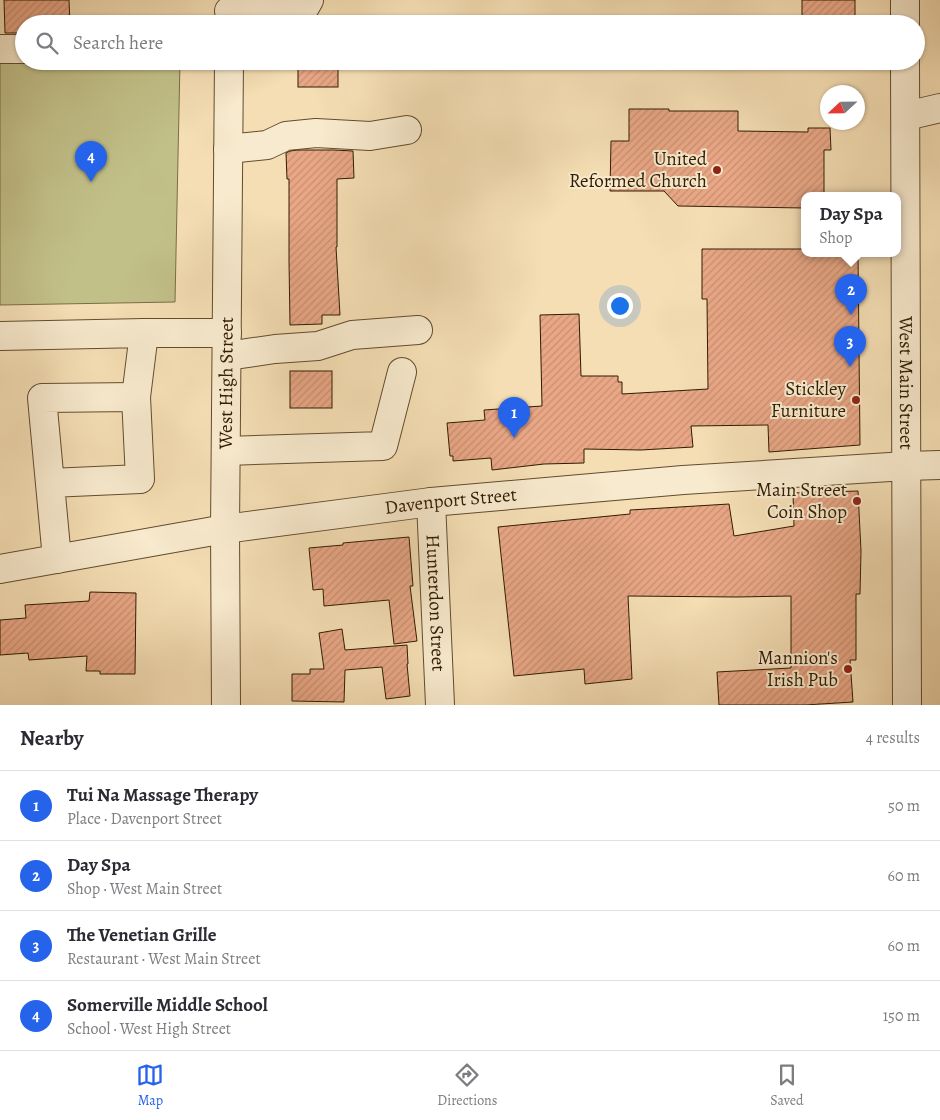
<!DOCTYPE html>
<html lang="en">
<head>
<meta charset="utf-8">
<style>
	body { margin:0; font-family:Alegreya,serif; background:#f2f2f3; color:#2b2b33 }
	.compass { position:absolute; left:820px; top:85px; width:45px; height:45px; border-radius:50%; background:#fff; box-shadow:0 1px 4px #0004; rotate:248deg }
	.you { position:absolute; left:619px; top:305px; width:18px; height:18px; margin:-12px; border:4px solid #fff; border-radius:50%; background:#1a73e8; box-shadow:0 0 0 8px #1a73e833 }
	.badge { display:grid; place-items:center; width:32px; height:32px; border-radius:50%; background:#2563eb; color:#fff; font-size:16px; font-weight:700 }
	.pin { position:absolute; translate:-50% -41px; filter:drop-shadow(0 1px 2px #0008) }
	.pin::after { content:''; position:absolute; top:26px; width:18px; height:15px; background:inherit; clip-path:polygon(0 0,100% 0,50% 100%) }
	.popup { position:absolute; left:801px; top:192px; width:100px; height:65px; box-sizing:border-box; display:grid; place-content:center; border-radius:10px; background:#fff; filter:drop-shadow(0 1px 4px #0005); font-size:16px; white-space:nowrap; color:#7c7c81 }
	.popup b { font-size:19px; color:#2b2b33 }
	.popup::after { content:''; position:absolute; left:50%; top:100%; margin-left:-10px; border:10px solid transparent; border-top-color:#fff }
	.list { margin:0; padding:0; list-style:none }
	h2 { display:flex; justify-content:space-between; align-items:center; height:65px; margin:0; padding:0 20px; font-size:21px }
	h2 small { font-size:16px; font-weight:400; color:#7c7c81 }
	.list li { display:grid; grid-template-columns:32px 1fr auto; gap:15px; align-items:center; box-sizing:border-box; height:70px; padding:0 20px; border-top:1px solid #e1e1e2 }
	.list b { display:block; font-size:19px; white-space:nowrap }
	.list p { margin:0; font-size:16px; white-space:nowrap; color:#7c7c81 }
	.list em { font-size:16px; font-style:normal; color:#7c7c81 }
	.icon { flex:none; width:28px; height:28px; fill:none; stroke:currentColor; stroke-width:2; stroke-linecap:round; stroke-linejoin:round }
	.map { position:relative; flex:none; width:940px; height:705px; overflow:hidden }
	.search { position:absolute; background:#fff; box-shadow:0 1px 4px #0004; left:15px; right:15px; top:15px; height:55px; display:flex; align-items:center; gap:12px; box-sizing:border-box; padding:0 18px; border-radius:28px; color:#7c7c81; font-size:19px }
	.sheet { height:345px; background:#fff }
	nav { display:flex; justify-content:space-around; align-items:center; box-sizing:border-box; height:70px; border-top:1px solid #e1e1e2; background:#fff; font-size:14px; color:#7c7c81 }
	nav a { display:grid; justify-items:center; gap:2px }
	nav .on { color:#2563eb }
	.map>svg:first-child { display:block }
</style>
</head>
<body>
<div class="map">
<svg width="940" height="705" viewBox="0 0 940 705">
	<defs>
		<pattern id="building-hatch" width="6" height="6" patternUnits="userSpaceOnUse" patternTransform="scale(1.25)"><rect width="6" height="6" fill="#e9a786"/><path d="M-1 1l2-2M0 6l6-6M5 7l2-2" fill="none" stroke="#c88f72"/></pattern>
	</defs>
	<rect width="100%" height="100%" fill="#f5deb4"/>
	<filter id="stains"><feTurbulence type="fractalNoise" baseFrequency=".004" numOctaves="4"/><feColorMatrix values="0 0 0 0 .2 0 0 0 0 .09 0 0 0 0 .02 0 0 0 .5 -.17"/></filter>
	<radialGradient id="worn" r=".72"><stop offset=".6" stop-color="#630" stop-opacity="0"/><stop offset="1" stop-color="#630" stop-opacity=".3"/></radialGradient>
	<path fill="#c2c089" stroke="#7a6e45" d="M 0,60 L 24,61 L 180,61 L 175,302 L 0,305 Z"/>
	<g fill="url(#building-hatch)" stroke="#311c01">
		<path d="M 4,0 L 69,0 L 70,24 L 24,24 L 24,33 L 5,33 Z"/>
		<rect x="802" y="0" width="53" height="24"/>
		<rect x="298" y="61" width="40" height="26"/>
		<path d="M 629,109 L 669,109 L 669,111 L 738,111 L 738,131 L 808,132 L 808,128 L 830,128 L 831,150 L 824,150 L 824,196 L 805,196 L 805,208 L 678,206 L 664,191 L 610,191 L 611,141 L 629,141 Z"/>
		<path d="M 298,150 L 334,150 L 353,151 L 354,178 L 337,179 L 337,247 L 336,247 L 340,315 L 322,315 L 322,324 L 290,325 L 289,261 L 289,179 L 287,179 L 286,153 L 290,151 Z"/>
		<path d="M 702,249 L 805,249 L 805,254 L 858,254 L 860,445 L 769,452 L 768,425 L 691,426 L 693,447 L 641,450 L 584,449 L 584,463 L 544,464 L 492,470 L 491,458 L 453,461 L 453,456 L 450,456 L 447,423 L 485,420 L 484,410 L 542,406 L 540,315 L 579,314 L 581,376 L 618,376 L 618,382 L 622,382 L 622,394 L 708,389 L 707,299 L 702,299 Z"/>
		<rect x="290" y="371" width="42" height="37"/>
		<path d="M 858,491 L 861,551 L 860,594 L 856,594 L 856,660 L 850,660 L 853,702 L 805,705 L 719,705 L 717,672 L 791,668 L 791,596 L 737,597 L 628,596 L 632,679 L 585,684 L 584,669 L 514,676 L 498,527 L 630,514 L 630,510 L 729,504 L 734,536 L 794,526 L 793,493 Z"/>
		<path d="M 409,537 L 413,586 L 410,586 L 417,641 L 394,644 L 389,600 L 324,606 L 323,589 L 313,590 L 309,548 L 343,545 L 343,543 Z"/>
		<path d="M 90,592 L 136,593 L 135,674 L 100,674 L 100,671 L 86,671 L 87,656 L 29,660 L 28,653 L 0,655 L 0,620 L 26,618 L 25,605 L 89,601 Z"/>
		<path d="M 342,629 L 345,650 L 407,645 L 408,664 L 407,664 L 410,696 L 386,699 L 382,667 L 345,670 L 344,702 L 292,701 L 292,674 L 310,674 L 310,669 L 324,669 L 319,633 Z"/>
	</g>
	<g fill="none" stroke-linecap="round" stroke-linejoin="round">
		<defs>
			<g id="minor">
				<path d="M 905,0 L 905,24"/>
				<path d="M 229,11 L 297,11 L 305,7 L 309,0"/>
				<path d="M 0,49 L 24,49"/>
				<path id="s1" d="M 905,61 L 907,705"/>
				<path d="M 906,116 L 940,108"/>
				<path d="M 228,149 L 267,145 L 286,136 L 316,133 L 370,136 L 407,130"/>
				<path d="M 144,333 L 227,333"/>
				<path d="M 0,336 L 144,333 L 136,397"/>
				<path d="M 227,356 L 275,349 L 318,346 L 352,335 L 418,330"/>
				<path d="M 226,451 L 383,446 L 402,372"/>
				<path d="M 50,483 L 140,479 L 136,397 L 42,398 L 57,559"/>
				<path id="s2" d="M 431,502 L 440,705"/>
				<path id="s3" d="M 0,569 L 225,529 L 431,502 L 683,480 L 906,466 L 940,465"/>
				<path id="s4" d="M 226,705 L 225,529 L 229,61"/>
			</g>
		</defs>
		<use href="#minor" stroke="#624c2e" stroke-width="30"/>
		<use href="#minor" stroke="#f8eace" stroke-width="28"/>
	</g>
	<g fill="#8f2418" stroke="#f8eace" stroke-width="2">
		<circle cx="717" cy="170" r="5"/>
		<circle cx="856" cy="400" r="5"/>
		<circle cx="857" cy="501" r="5"/>
		<circle cx="848" cy="669" r="5"/>
	</g>
	<g text-anchor="middle" dominant-baseline="central" stroke-width="4" stroke-linejoin="round" paint-order="stroke">
		<g font-size="19" fill="#311c01" stroke="#f8eace" text-anchor="end">
			<text x="707" y="159">United<tspan x="707" dy="22">Reformed Church</tspan></text>
			<text x="846" y="389">Stickley<tspan x="846" dy="22">Furniture</tspan></text>
			<text x="847" y="490">Main Street<tspan x="847" dy="22">Coin Shop</tspan></text>
			<text x="838" y="658">Mannion's<tspan x="838" dy="22">Irish Pub</tspan></text>
		</g>
		<g font-size="19" fill="#311c01" stroke="#f8eace">
			<text stroke="none"><textPath href="#s4" startOffset="322">West High Street</textPath></text>
			<text stroke="none"><textPath href="#s1" startOffset="322">West Main Street</textPath></text>
			<text stroke="none"><textPath href="#s3" startOffset="456">Davenport Street</textPath></text>
			<text stroke="none"><textPath href="#s2" startOffset="101">Hunterdon Street</textPath></text>
		</g>
	</g>
	<rect width="100%" height="100%" filter="url(#stains)"/>
	<rect width="100%" height="100%" fill="url(#worn)"/>
</svg>
<svg class="compass" viewBox="-18 -18 36 36"><path d="M0-13l5 13h-10z" fill="#e53935"/><path d="M0 13l5-13h-10z" fill="#7c7c81"/></svg>
<div class="you"></div>
<div class="pin badge" style="left:514px;top:438px">1</div>
<div class="pin badge" style="left:851px;top:315px">2</div>
<div class="popup"><b>Day Spa</b>Shop</div>
<div class="pin badge" style="left:850px;top:367px">3</div>
<div class="pin badge" style="left:91px;top:182px">4</div>
<div class="search"><svg class="icon" aria-label="search" viewBox="0 0 24 24"><circle cx="10" cy="10" r="6"/><path d="M15 15l6 6"/></svg>Search here</div>
</div>
<section class="sheet">
<h2>Nearby<small>4 results</small></h2>
<ul class="list">
<li><span class="badge">1</span><div><b>Tui Na Massage Therapy</b><p>Place · Davenport Street</p></div><em>50 m</em></li>
<li><span class="badge">2</span><div><b>Day Spa</b><p>Shop · West Main Street</p></div><em>60 m</em></li>
<li><span class="badge">3</span><div><b>The Venetian Grille</b><p>Restaurant · West Main Street</p></div><em>60 m</em></li>
<li><span class="badge">4</span><div><b>Somerville Middle School</b><p>School · West High Street</p></div><em>150 m</em></li>
</ul>
</section>
<nav>
<a class="on"><svg class="icon" aria-label="map" viewBox="0 0 24 24"><path d="M3 6l6-2 6 2 6-2v14l-6 2-6-2-6 2zM9 4v14M15 6v14"/></svg>Map</a>
<a><svg class="icon" aria-label="directions" viewBox="0 0 24 24"><path d="M12 3l9 9-9 9-9-9zM9 14v-3h6M13 9l2 2-2 2"/></svg>Directions</a>
<a><svg class="icon" aria-label="saved" viewBox="0 0 24 24"><path d="M7 4h10v16l-5-4-5 4z"/></svg>Saved</a>
</nav>
</body>
</html>
